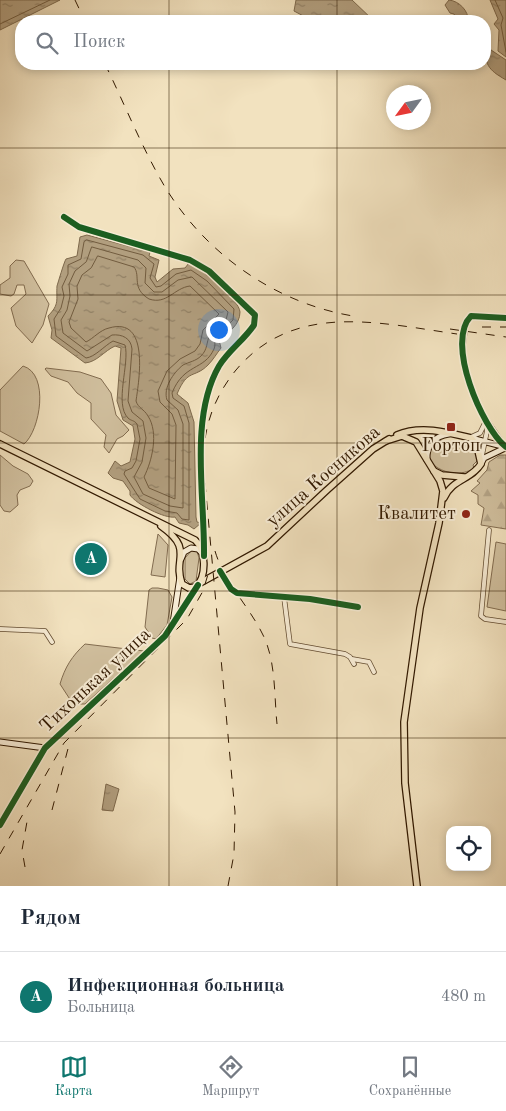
<!DOCTYPE html>
<html lang="ru">
<head>
<meta charset="utf-8">
<style>
	body { margin:0; font-family:"Old Standard TT",serif; background:#f6f6f7; color:#1f2937 }
	.controls { position:absolute; right:15px; bottom:15px; display:grid; overflow:hidden; border-radius:10px; box-shadow:0 2px 8px #0003 }
	.controls button { width:45px; height:45px; display:grid; place-items:center; padding:0; border:0; border-bottom:1px solid #e0e1e3; background:#fff; color:#1f2937; font:25px sans-serif }
	.compass { position:absolute; left:386px; top:85px; width:45px; height:45px; border-radius:50%; background:#fff; box-shadow:0 2px 8px #0003; rotate:237deg }
	.you { position:absolute; left:218px; top:329px; width:18px; height:18px; margin:-12px; border:4px solid #fff; border-radius:50%; background:#1a73e8; box-shadow:0 0 0 8px #1a73e833 }
	.badge { display:grid; place-items:center; width:32px; height:32px; border-radius:50%; background:#0f766e; color:#fff; font-size:16px; font-weight:700 }
	.pin { position:absolute; translate:-50% -50%; border:2px solid #fff; box-shadow:0 1px 5px #0006 }
	.list { margin:0; padding:0; list-style:none }
	h2 { display:flex; justify-content:space-between; align-items:center; height:65px; margin:0; padding:0 20px; font-size:21px }
	h2 small { font-size:16px; font-weight:400; color:#747a83 }
	.list li { display:grid; grid-template-columns:32px 1fr auto; gap:15px; align-items:center; box-sizing:border-box; height:90px; padding:0 20px; border-top:1px solid #e0e1e3 }
	.list b { display:block; font-size:19px; white-space:nowrap }
	.list p { margin:0; font-size:16px; white-space:nowrap; color:#747a83 }
	.list em { font-size:16px; font-style:normal; color:#747a83 }
	.icon { flex:none; width:28px; height:28px; fill:none; stroke:currentColor; stroke-width:2; stroke-linecap:round; stroke-linejoin:round }
	.map { position:relative; flex:none; width:506px; height:886px; overflow:hidden }
	.search { position:absolute; background:#fff; box-shadow:0 2px 8px #0003; left:15px; right:15px; top:15px; height:55px; display:flex; align-items:center; gap:12px; box-sizing:border-box; padding:0 18px; border-radius:20px; color:#747a83; font-size:19px }
	.sheet { height:155px; background:#fff }
	nav { display:flex; justify-content:space-around; align-items:center; box-sizing:border-box; height:70px; border-top:1px solid #e0e1e3; background:#fff; font-size:14px; color:#747a83 }
	nav a { display:grid; justify-items:center; gap:2px }
	nav .on { color:#0f766e }
	.map>svg:first-child { display:block }
</style>
</head>
<body>
<div class="map">
<svg width="506" height="886" viewBox="0 0 506 886">
	<defs>
		<pattern id="forest-firs" width="22" height="20" patternUnits="userSpaceOnUse" patternTransform="scale(1.25)"><rect width="22" height="20" fill="#d1c09f"/><path d="M5 1l3.5 6h-7zM16 11l3.5 6h-7z" fill="#b4a487"/></pattern>
		<pattern id="water-ripples" width="26" height="14" patternUnits="userSpaceOnUse" patternTransform="scale(1.25)"><rect width="26" height="14" fill="#b19e7e"/><path d="M2 4q2-2 4 0t4 0M15 11q2-2 4 0t4 0" fill="none" stroke="#918065"/></pattern>
	</defs>
	<rect width="100%" height="100%" fill="#f2e2bf"/>
	<filter id="stains"><feTurbulence type="fractalNoise" baseFrequency=".004" numOctaves="4"/><feColorMatrix values="0 0 0 0 .2 0 0 0 0 .09 0 0 0 0 .02 0 0 0 .5 -.17"/></filter>
	<radialGradient id="worn" r=".72"><stop offset=".6" stop-color="#630" stop-opacity="0"/><stop offset="1" stop-color="#630" stop-opacity=".3"/></radialGradient>
	<g fill="#d1c09f" stroke="#826c50">
		<path d="M 16,260 L 24,261 L 49,304 L 43,325 L 32,343 L 16,326 L 11,308 L 26,294 L 24,285 L 17,285 L 14,294 L 11,296 L 0,294 L 0,285 L 10,278 L 10,266 Z"/>
		<path d="M 23,366 C 50,374 40,431 24,444 L 0,431 L 0,390 Z"/>
		<path d="M 46,368 L 80,372 L 101,379 L 111,393 L 116,415 L 129,430 L 123,436 L 117,439 L 109,453 L 104,447 L 106,435 L 91,419 L 91,403 L 77,393 L 68,382 L 51,376 L 45,369 Z"/>
		<path d="M 439,440 L 476,448 L 478,460 L 473,465 L 474,468 C 454,483 409,462 439,440 Z"/>
		<path d="M 0,455 L 13,466 L 28,474 L 33,481 L 30,486 L 20,490 L 17,495 L 18,505 L 10,512 L 4,511 L 0,505 Z"/>
		<path d="M 158,534 L 168,545 L 165,577 L 151,575 Z"/>
		<path d="M 496,542 L 506,544 L 506,611 L 487,607 Z"/>
		<path d="M 192,550 L 197,551 L 199,558 L 196,581 L 190,584 L 185,579 L 185,558 Z"/>
		<path d="M 158,588 L 168,590 L 172,597 L 167,625 L 156,639 L 152,638 L 145,627 L 149,590 L 152,588 Z"/>
		<path d="M 85,644 L 144,651 L 85,704 L 73,704 L 60,684 C 65,667 72,656 85,644 Z"/>
	</g>
	<path fill="url(#forest-firs)" stroke="#826c50" d="M 500,455 L 506,455 L 506,529 L 481,525 L 484,508 L 478,504 L 478,495 L 471,491 L 480,483 L 477,481 L 487,470 L 489,462 Z"/>
	<g fill="url(#water-ripples)" stroke="#7e694c">
		<path d="M 0,0 L 60,0 L 0,30 Z"/>
		<path d="M 296,0 L 352,0 L 374,21 L 311,20 L 294,11 Z"/>
		<path d="M 449,0 C 459,1 469,11 468,21 L 458,21 L 454,14 L 450,13 L 445,5 Z"/>
		<path d="M 490,0 L 506,0 L 506,57 L 498,51 L 499,30 L 494,24 L 498,19 Z"/>
		<path d="M 485,42 L 491,50 L 506,60 L 506,80 C 487,69 485,65 485,42 Z"/>
		<path d="M 87,235 L 150,252 L 149,256 L 159,260 L 155,277 L 157,282 L 173,269 L 185,268 L 189,263 C 201,269 239,299 240,312 C 240,325 228,333 219,340 L 221,348 C 217,353 213,360 208,365 C 194,379 188,368 177,394 L 188,403 L 194,422 L 196,517 L 197,522 L 201,523 L 194,529 L 188,525 L 179,523 L 175,517 C 165,519 136,504 130,495 L 130,491 L 123,481 L 113,478 L 108,473 L 115,461 L 121,466 L 130,462 L 135,439 L 133,426 L 123,420 L 117,401 L 121,348 L 115,346 C 104,351 97,362 85,363 L 51,338 L 52,330 L 48,316 C 60,304 56,300 57,286 C 58,283 64,262 66,259 L 77,256 L 80,237 Z"/>
		<path d="M 106,784 L 119,789 L 113,811 L 102,810 Z"/>
	</g>
	<g fill="none" stroke-linecap="round" stroke-linejoin="round">
		<g stroke="#725c3f" stroke-width="1">
			<path d="M 495,0 L 503,18 L 501,25 L 506,52"/>
			<path d="M 0,24 L 50,0"/>
			<path d="M 87,240 L 143,255 L 154,264 L 150,278 L 156,287 L 161,286 L 176,274 L 191,270 L 207,281 L 234,309 L 233,320 L 215,337 C 214,341 216,345 214,349 C 204,371 184,363 172,393 L 173,398 L 184,406 L 189,423 L 189,520 L 182,519 L 177,513 L 165,511 L 140,499 L 124,474 L 125,471 L 132,468 L 136,461 L 140,439 L 137,424 C 134,420 131,421 128,418 C 114,404 130,363 125,345 L 113,341 C 104,346 95,357 86,358 L 56,336 L 54,319 L 61,308 L 64,296 L 62,287 L 68,274 L 68,265 L 81,259 L 84,242 Z"/>
			<path d="M 92,247 L 138,260 L 146,268 L 145,283 L 154,292 L 162,292 L 178,280 L 192,277 L 228,312 L 226,320 L 210,334 C 206,343 208,349 201,356 C 196,361 189,362 183,365 C 173,373 163,388 167,400 L 178,410 L 183,424 L 183,508 L 170,506 L 143,494 L 134,477 L 142,462 L 146,438 L 143,421 L 132,412 L 128,401 L 132,349 C 131,338 122,334 112,335 L 87,351 L 63,333 L 61,320 L 67,310 L 70,296 L 69,284 L 75,271 L 86,262 Z"/>
			<path d="M 98,256 L 134,267 C 141,276 131,288 149,299 C 167,305 174,288 190,286 L 219,314 L 203,330 L 200,344 L 195,351 L 180,359 L 167,371 L 158,391 L 160,402 L 172,414 L 176,425 L 175,499 L 149,488 L 144,477 C 152,461 159,433 148,416 C 144,409 138,408 136,401 C 139,380 150,316 109,328 C 100,330 94,338 86,342 L 71,328 L 69,322 L 78,299 L 77,286 L 82,275 L 91,268 Z"/>
		</g>
		<defs>
			<g id="street">
				<path d="M 64,217 L 79,227 L 190,260 L 209,271 L 255,315 L 254,325 C 244,340 229,350 220,366 C 188,419 205,494 204,554"/>
				<path d="M 471,437 L 480,433 L 485,423"/>
				<path d="M 481,460 L 487,431 L 485,419 L 470,386 L 462,355 L 466,322 L 473,315 L 506,318"/>
				<path d="M 489,530 L 481,616 L 485,619 L 506,622"/>
				<path d="M 220,571 L 231,589 L 237,593 L 310,599 L 358,607"/>
				<path d="M 284,597 L 290,644 L 345,654 L 350,657 L 354,664"/>
				<path d="M 0,629 L 45,631 L 52,642"/>
				<path d="M 352,659 L 369,662 L 374,672"/>
			</g>
			<g id="secondary">
				<path d="M 485,419 L 503,445"/>
				<path d="M 471,438 L 506,447"/>
				<path d="M 427,460 C 426,446 434,436 449,434"/>
				<path d="M 481,464 L 484,458 L 505,448"/>
				<path d="M 181,559 L 184,552 L 191,548 L 198,549 L 202,553"/>
				<path d="M 173,623 L 180,577"/>
				<path d="M 0,742 L 45,748"/>
				<path d="M 0,825 L 45,748 L 165,636 L 198,585"/>
			</g>
			<g id="primary">
				<path d="M 397,435 C 420,425 447,432 471,438 L 477,446 L 481,464 C 471,480 452,479 444,498"/>
				<path d="M 386,441 L 402,436 L 416,442 L 440,481 L 443,491 L 439,523 L 420,608 L 404,722 L 405,783 L 417,886"/>
				<path d="M 0,444 L 195,540 C 206,550 207,576 196,587 L 189,588 L 182,584 C 172,559 195,550 161,526"/>
				<path d="M 434,471 L 442,475 L 464,477"/>
				<path d="M 200,583 L 267,546 L 327,490 L 373,449 L 389,439"/>
			</g>
		</defs>
		<use href="#street" stroke="#624b30" stroke-width="5.5"/>
		<use href="#secondary" stroke="#321900" stroke-width="7"/>
		<use href="#primary" stroke="#321900" stroke-width="8"/>
		<use href="#street" stroke="#f7ecd5" stroke-width="4"/>
		<use href="#secondary" stroke="#f7ecd5" stroke-width="5"/>
		<use href="#primary" stroke="#f2e2bf" stroke-width="5.5"/>
		<g stroke="#321900" stroke-width="1" stroke-dasharray="9 9" stroke-linecap="butt">
			<path d="M 75,0 L 85,21"/>
			<path d="M 105,64 C 125,105 142,148 165,187 C 206,254 275,303 353,316"/>
			<path d="M 482,327 L 506,327"/>
			<path d="M 450,329 L 506,337"/>
			<path d="M 215,551 C 224,582 249,606 263,635 C 276,661 274,695 277,724"/>
			<path d="M 52,810 L 70,741"/>
			<path d="M 0,854 L 64,743 L 187,619 L 203,591 L 209,571"/>
			<path d="M 25,867 L 22,850 L 28,816"/>
			<path d="M 228,886 L 234,854 L 235,812 L 203,461 C 204,426 214,397 236,370 C 294,301 379,323 457,334"/>
		</g>
		<defs>
			<g id="cycleway">
				<path d="M 64,217 L 79,227 L 190,260 L 209,271 L 255,315 L 254,325 C 244,340 229,350 219,366 C 189,418 205,497 204,556"/>
				<path d="M 506,318 L 471,316 C 445,342 482,428 506,447"/>
				<path d="M 220,571 L 231,589 L 237,593 L 310,599 L 358,607"/>
				<path d="M 0,825 L 45,748 L 165,636 L 198,585"/>
			</g>
		</defs>
		<use href="#cycleway" stroke="#f7ecd5" stroke-width="9"/>
		<use href="#cycleway" stroke="#1b5e20" stroke-width="6"/>
	</g>
	<path fill="none" stroke="#321900" stroke-width="1" stroke-opacity="0.55" d="M 169,0 L 169,21M 337,0 L 337,21M 169,64 L 169,886M 337,64 L 337,886M 0,148 L 506,148M 0,295 L 506,295M 0,443 L 506,443M 0,591 L 506,591M 0,738 L 506,738"/>
	<g fill="#8f2418" stroke="#f7ecd5" stroke-width="2">
		<rect x="446" y="422" width="10" height="10" rx="2.5"/>
		<circle cx="466" cy="514" r="5"/>
	</g>
	<g text-anchor="middle" dominant-baseline="central" stroke-width="4" stroke-linejoin="round" paint-order="stroke">
		<g font-size="19" fill="#321900" stroke="#f7ecd5">
			<text x="451" y="446">Гортоп</text>
			<text x="456" y="514" text-anchor="end">Квалитет</text>
		</g>
		<g font-size="19" fill="#321900" stroke="#f7ecd5">
			<text transform="translate(324 477) rotate(-41)">улица Косникова</text>
			<text transform="translate(96 681) rotate(-43)">Тихонькая улица</text>
		</g>
	</g>
	<rect width="100%" height="100%" filter="url(#stains)"/>
	<rect width="100%" height="100%" fill="url(#worn)"/>
</svg>
<div class="controls">
<button><svg class="icon" aria-label="locate" viewBox="0 0 24 24"><circle cx="12" cy="12" r="6"/><path d="M12 2v4M12 18v4M2 12h4M18 12h4"/></svg></button>
</div>
<svg class="compass" viewBox="-18 -18 36 36"><path d="M0-13l5 13h-10z" fill="#e53935"/><path d="M0 13l5-13h-10z" fill="#747a83"/></svg>
<div class="you"></div>
<div class="pin badge" style="left:91px;top:559px">A</div>
<div class="search"><svg class="icon" aria-label="search" viewBox="0 0 24 24"><circle cx="10" cy="10" r="6"/><path d="M15 15l6 6"/></svg>Поиск</div>
</div>
<section class="sheet">
<h2>Рядом<small></small></h2>
<ul class="list">
<li><span class="badge">A</span><div><b>Инфекционная больница</b><p>Больница</p></div><em>480 m</em></li>
</ul>
</section>
<nav>
<a class="on"><svg class="icon" aria-label="map" viewBox="0 0 24 24"><path d="M3 6l6-2 6 2 6-2v14l-6 2-6-2-6 2zM9 4v14M15 6v14"/></svg>Карта</a>
<a><svg class="icon" aria-label="directions" viewBox="0 0 24 24"><path d="M12 3l9 9-9 9-9-9zM9 14v-3h6M13 9l2 2-2 2"/></svg>Маршрут</a>
<a><svg class="icon" aria-label="saved" viewBox="0 0 24 24"><path d="M7 4h10v16l-5-4-5 4z"/></svg>Сохранённые</a>
</nav>
</body>
</html>
